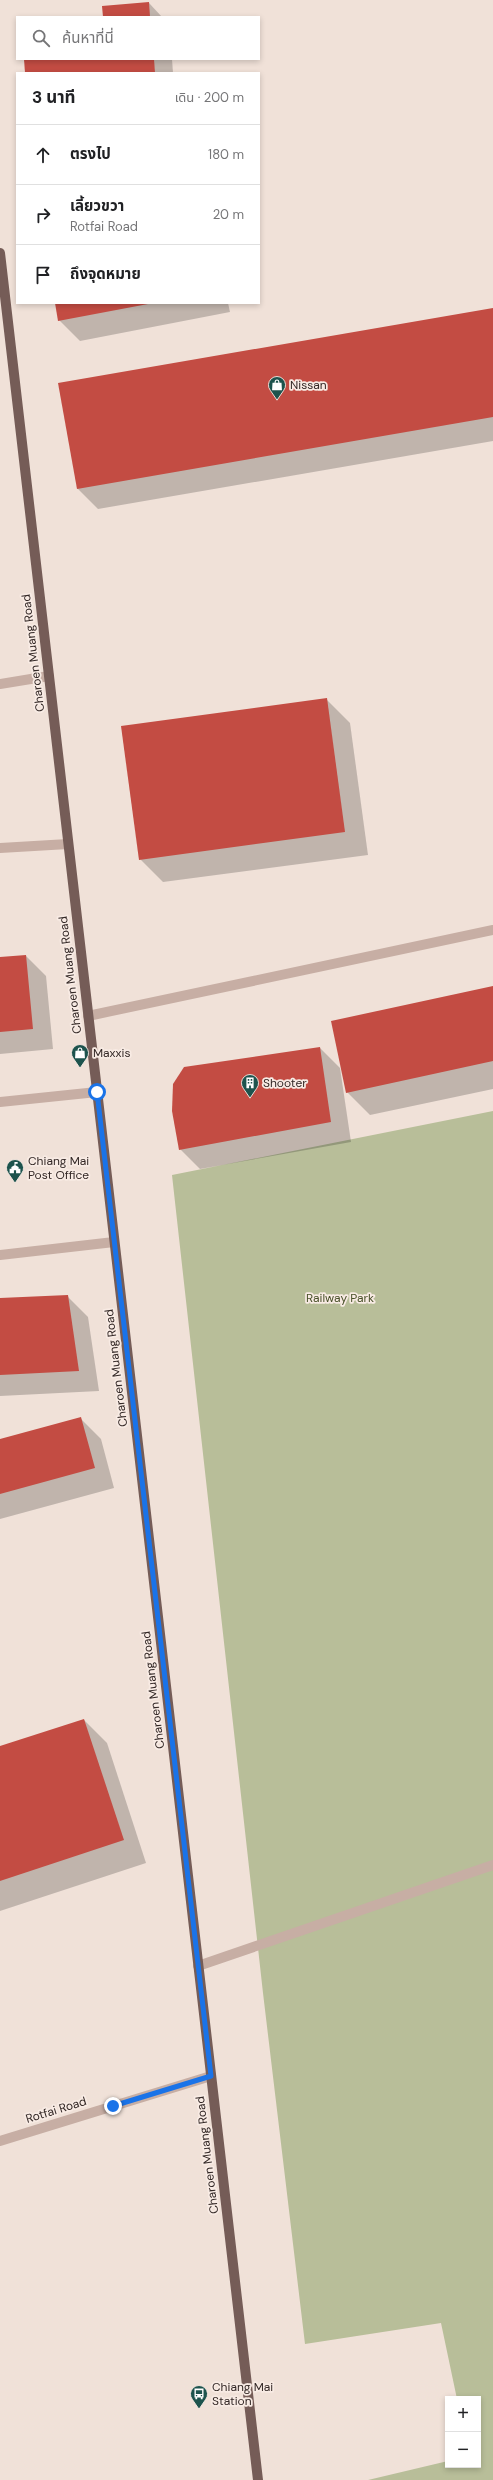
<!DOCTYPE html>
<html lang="th">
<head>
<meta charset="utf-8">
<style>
	body { margin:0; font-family:"DM Sans","Noto Sans Thai",sans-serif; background:#f6f6f6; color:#202124 }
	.controls { position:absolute; right:12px; bottom:12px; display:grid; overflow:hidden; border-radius:0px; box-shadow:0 2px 6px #0003 }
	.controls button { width:36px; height:36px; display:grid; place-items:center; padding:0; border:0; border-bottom:1px solid #e0e0e0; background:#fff; color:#202124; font:20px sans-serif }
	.stop { position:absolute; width:12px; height:12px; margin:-9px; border:3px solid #1a73e8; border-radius:50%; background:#fff }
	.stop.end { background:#1a73e8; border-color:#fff; box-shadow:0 1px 4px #0008 }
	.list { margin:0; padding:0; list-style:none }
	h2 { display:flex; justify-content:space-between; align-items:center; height:52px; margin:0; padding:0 16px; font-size:17px }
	h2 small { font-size:13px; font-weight:400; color:#757577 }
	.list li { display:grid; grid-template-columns:26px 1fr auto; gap:12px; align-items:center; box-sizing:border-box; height:60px; padding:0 16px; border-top:1px solid #e0e0e0 }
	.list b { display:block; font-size:15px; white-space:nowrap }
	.list p { margin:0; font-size:13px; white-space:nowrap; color:#757577 }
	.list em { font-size:13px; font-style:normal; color:#757577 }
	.icon { flex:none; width:22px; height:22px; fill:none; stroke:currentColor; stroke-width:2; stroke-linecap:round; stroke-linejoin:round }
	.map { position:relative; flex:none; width:493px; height:2480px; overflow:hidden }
	.search { position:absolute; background:#fff; box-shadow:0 2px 6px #0003; left:16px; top:16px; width:244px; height:44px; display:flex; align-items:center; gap:10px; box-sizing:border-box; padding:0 14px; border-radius:0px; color:#757577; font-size:15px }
	.panel { position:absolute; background:#fff; box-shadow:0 2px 6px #0003; left:16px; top:72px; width:244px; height:232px; border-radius:0px }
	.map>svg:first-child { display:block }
</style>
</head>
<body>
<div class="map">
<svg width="493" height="2480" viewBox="0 0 493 2480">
	<rect width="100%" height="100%" fill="#f0e1d8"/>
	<path fill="#b8be99" d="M 493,1111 L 493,2480 L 368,2480 L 448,2461 L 448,2465 L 478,2465 L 478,2399 L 457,2399 L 441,2323 L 305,2344 L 263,1993 L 172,1175 Z"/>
	<g fill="#0003">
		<path d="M 149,3 L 162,17 L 104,17 Z"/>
		<path d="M 25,59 L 172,59 L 173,73 L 26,73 Z"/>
		<path d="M 56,303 L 228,303 L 230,312 L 80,341 L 59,320 Z"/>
		<path d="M 493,309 L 493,441 L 98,509 L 78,489 L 60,384 Z"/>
		<path d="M 327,700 L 350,723 L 368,855 L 163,882 L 140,859 Z"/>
		<path d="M 26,956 L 46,976 L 53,1049 L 0,1054 L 0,958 Z"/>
		<path d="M 493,987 L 493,1089 L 370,1115 L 347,1092 Z"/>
		<path d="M 320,1048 L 340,1068 L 351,1142 L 200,1169 L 180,1149 Z"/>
		<path d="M 67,1296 L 88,1317 L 99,1391 L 0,1396 L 0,1299 Z"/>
		<path d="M 80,1418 L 101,1439 L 114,1488 L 0,1519 L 0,1440 Z"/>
		<path d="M 84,1720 L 107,1743 L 146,1863 L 0,1911 L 0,1747 Z"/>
	</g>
	<g fill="#c34c43">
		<path d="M 149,2 L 150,17 L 103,17 L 102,6 Z"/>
		<path d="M 24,59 L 154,59 L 155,73 L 25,73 Z"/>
		<path d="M 55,303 L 148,303 L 148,304 L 58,321 Z"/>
		<path d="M 493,308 L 493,417 L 77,489 L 58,383 Z"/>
		<path d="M 327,698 L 345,832 L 139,860 L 121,726 Z"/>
		<path d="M 26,955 L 33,1029 L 0,1032 L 0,957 Z"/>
		<path d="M 493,986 L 493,1061 L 346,1093 L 331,1021 Z"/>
		<path d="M 320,1047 L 331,1122 L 179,1150 L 172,1111 L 173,1084 L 184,1067 Z"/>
		<path d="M 68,1295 L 79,1371 L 0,1375 L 0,1298 Z"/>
		<path d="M 81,1417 L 95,1468 L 0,1494 L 0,1439 Z"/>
		<path d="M 84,1719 L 124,1840 L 0,1881 L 0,1746 Z"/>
	</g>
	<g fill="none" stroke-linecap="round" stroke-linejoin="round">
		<g stroke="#c7aea4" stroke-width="10">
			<path d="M 0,684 L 49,676"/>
			<path d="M 0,848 L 68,844"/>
			<path d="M 88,1016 L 493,930"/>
			<path d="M 0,1102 L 97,1092"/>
			<path d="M 0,1255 L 114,1242"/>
			<path d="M 198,1966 L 493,1865"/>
			<path d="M 0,2141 L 211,2076"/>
		</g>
		<path stroke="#755c57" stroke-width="10" d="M 0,253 L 258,2480"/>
	</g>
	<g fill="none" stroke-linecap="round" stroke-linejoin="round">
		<path stroke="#1a73e8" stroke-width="5" d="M 97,1092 L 211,2076 L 113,2106"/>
	</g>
	<defs>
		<symbol id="shop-pin" viewBox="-11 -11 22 30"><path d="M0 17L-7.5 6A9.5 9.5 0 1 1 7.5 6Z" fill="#1d534d" stroke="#f8ebe4"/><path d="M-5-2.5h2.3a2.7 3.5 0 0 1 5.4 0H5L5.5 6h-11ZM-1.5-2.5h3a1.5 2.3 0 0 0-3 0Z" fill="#fff"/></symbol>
		<symbol id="building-pin" viewBox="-11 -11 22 30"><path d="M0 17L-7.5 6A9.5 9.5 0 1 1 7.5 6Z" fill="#1d534d" stroke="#f8ebe4"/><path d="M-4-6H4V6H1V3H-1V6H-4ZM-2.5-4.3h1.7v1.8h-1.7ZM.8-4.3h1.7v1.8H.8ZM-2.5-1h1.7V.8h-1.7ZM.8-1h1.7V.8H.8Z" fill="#fff"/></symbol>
		<symbol id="civic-pin" viewBox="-11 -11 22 30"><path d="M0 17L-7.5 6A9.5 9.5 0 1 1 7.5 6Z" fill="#1d534d" stroke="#f8ebe4"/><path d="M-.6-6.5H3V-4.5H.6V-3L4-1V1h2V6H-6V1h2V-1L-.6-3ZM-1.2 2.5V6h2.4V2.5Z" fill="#fff"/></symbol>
		<symbol id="bus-pin" viewBox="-11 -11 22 30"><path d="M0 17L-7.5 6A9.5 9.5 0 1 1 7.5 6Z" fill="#1d534d" stroke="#f8ebe4"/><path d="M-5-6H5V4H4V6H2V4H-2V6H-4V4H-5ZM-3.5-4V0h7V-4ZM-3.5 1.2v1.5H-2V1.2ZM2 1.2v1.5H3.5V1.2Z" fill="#fff"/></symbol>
	</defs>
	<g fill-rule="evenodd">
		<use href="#shop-pin" x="267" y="375" width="20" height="27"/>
		<use href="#shop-pin" x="70" y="1043" width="20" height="27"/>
		<use href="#building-pin" x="240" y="1073" width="20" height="27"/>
		<use href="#civic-pin" x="5" y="1158" width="20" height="27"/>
		<use href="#bus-pin" x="189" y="2384" width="20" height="27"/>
	</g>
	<g text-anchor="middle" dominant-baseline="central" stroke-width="3.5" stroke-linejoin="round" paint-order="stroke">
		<g font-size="12" fill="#332826" stroke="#f8ebe4" text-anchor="start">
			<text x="290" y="385">Nissan</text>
			<text x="93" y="1053">Maxxis</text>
			<text x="263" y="1083">Shooter</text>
			<text x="28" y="1161">Chiang Mai<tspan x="28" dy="14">Post Office</tspan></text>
			<text x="212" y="2387">Chiang Mai<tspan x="212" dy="14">Station</tspan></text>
		</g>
		<g font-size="12" fill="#332826" stroke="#f8ebe4">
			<text transform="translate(33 653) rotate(-97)">Charoen Muang Road</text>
			<text transform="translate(70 975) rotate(-97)">Charoen Muang Road</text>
			<text transform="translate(116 1368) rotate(-97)">Charoen Muang Road</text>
			<text transform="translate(153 1690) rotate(-97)">Charoen Muang Road</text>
			<text transform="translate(56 2110) rotate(-17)">Rotfai Road</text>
			<text transform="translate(207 2155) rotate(-97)">Charoen Muang Road</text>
		</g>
		<g font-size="12" fill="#49512a" stroke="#f8ebe4">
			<text x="340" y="1298">Railway Park</text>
		</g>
	</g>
</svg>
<div class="controls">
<button>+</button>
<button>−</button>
</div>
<div class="stop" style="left:97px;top:1092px"></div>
<div class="stop end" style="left:113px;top:2106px"></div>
<div class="search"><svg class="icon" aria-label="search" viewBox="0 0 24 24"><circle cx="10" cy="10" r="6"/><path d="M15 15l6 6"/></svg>ค้นหาที่นี่</div>
<section class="panel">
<h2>3 นาที<small>เดิน · 200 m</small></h2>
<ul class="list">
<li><svg class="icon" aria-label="ahead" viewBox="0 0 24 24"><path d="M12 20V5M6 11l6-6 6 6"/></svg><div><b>ตรงไป</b></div><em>180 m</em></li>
<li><svg class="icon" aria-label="right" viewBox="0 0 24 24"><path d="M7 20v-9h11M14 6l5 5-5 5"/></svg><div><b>เลี้ยวขวา</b><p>Rotfai Road</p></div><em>20 m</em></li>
<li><svg class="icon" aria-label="arrive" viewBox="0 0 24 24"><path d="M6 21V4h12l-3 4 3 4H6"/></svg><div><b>ถึงจุดหมาย</b></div></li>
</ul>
</section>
</div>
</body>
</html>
